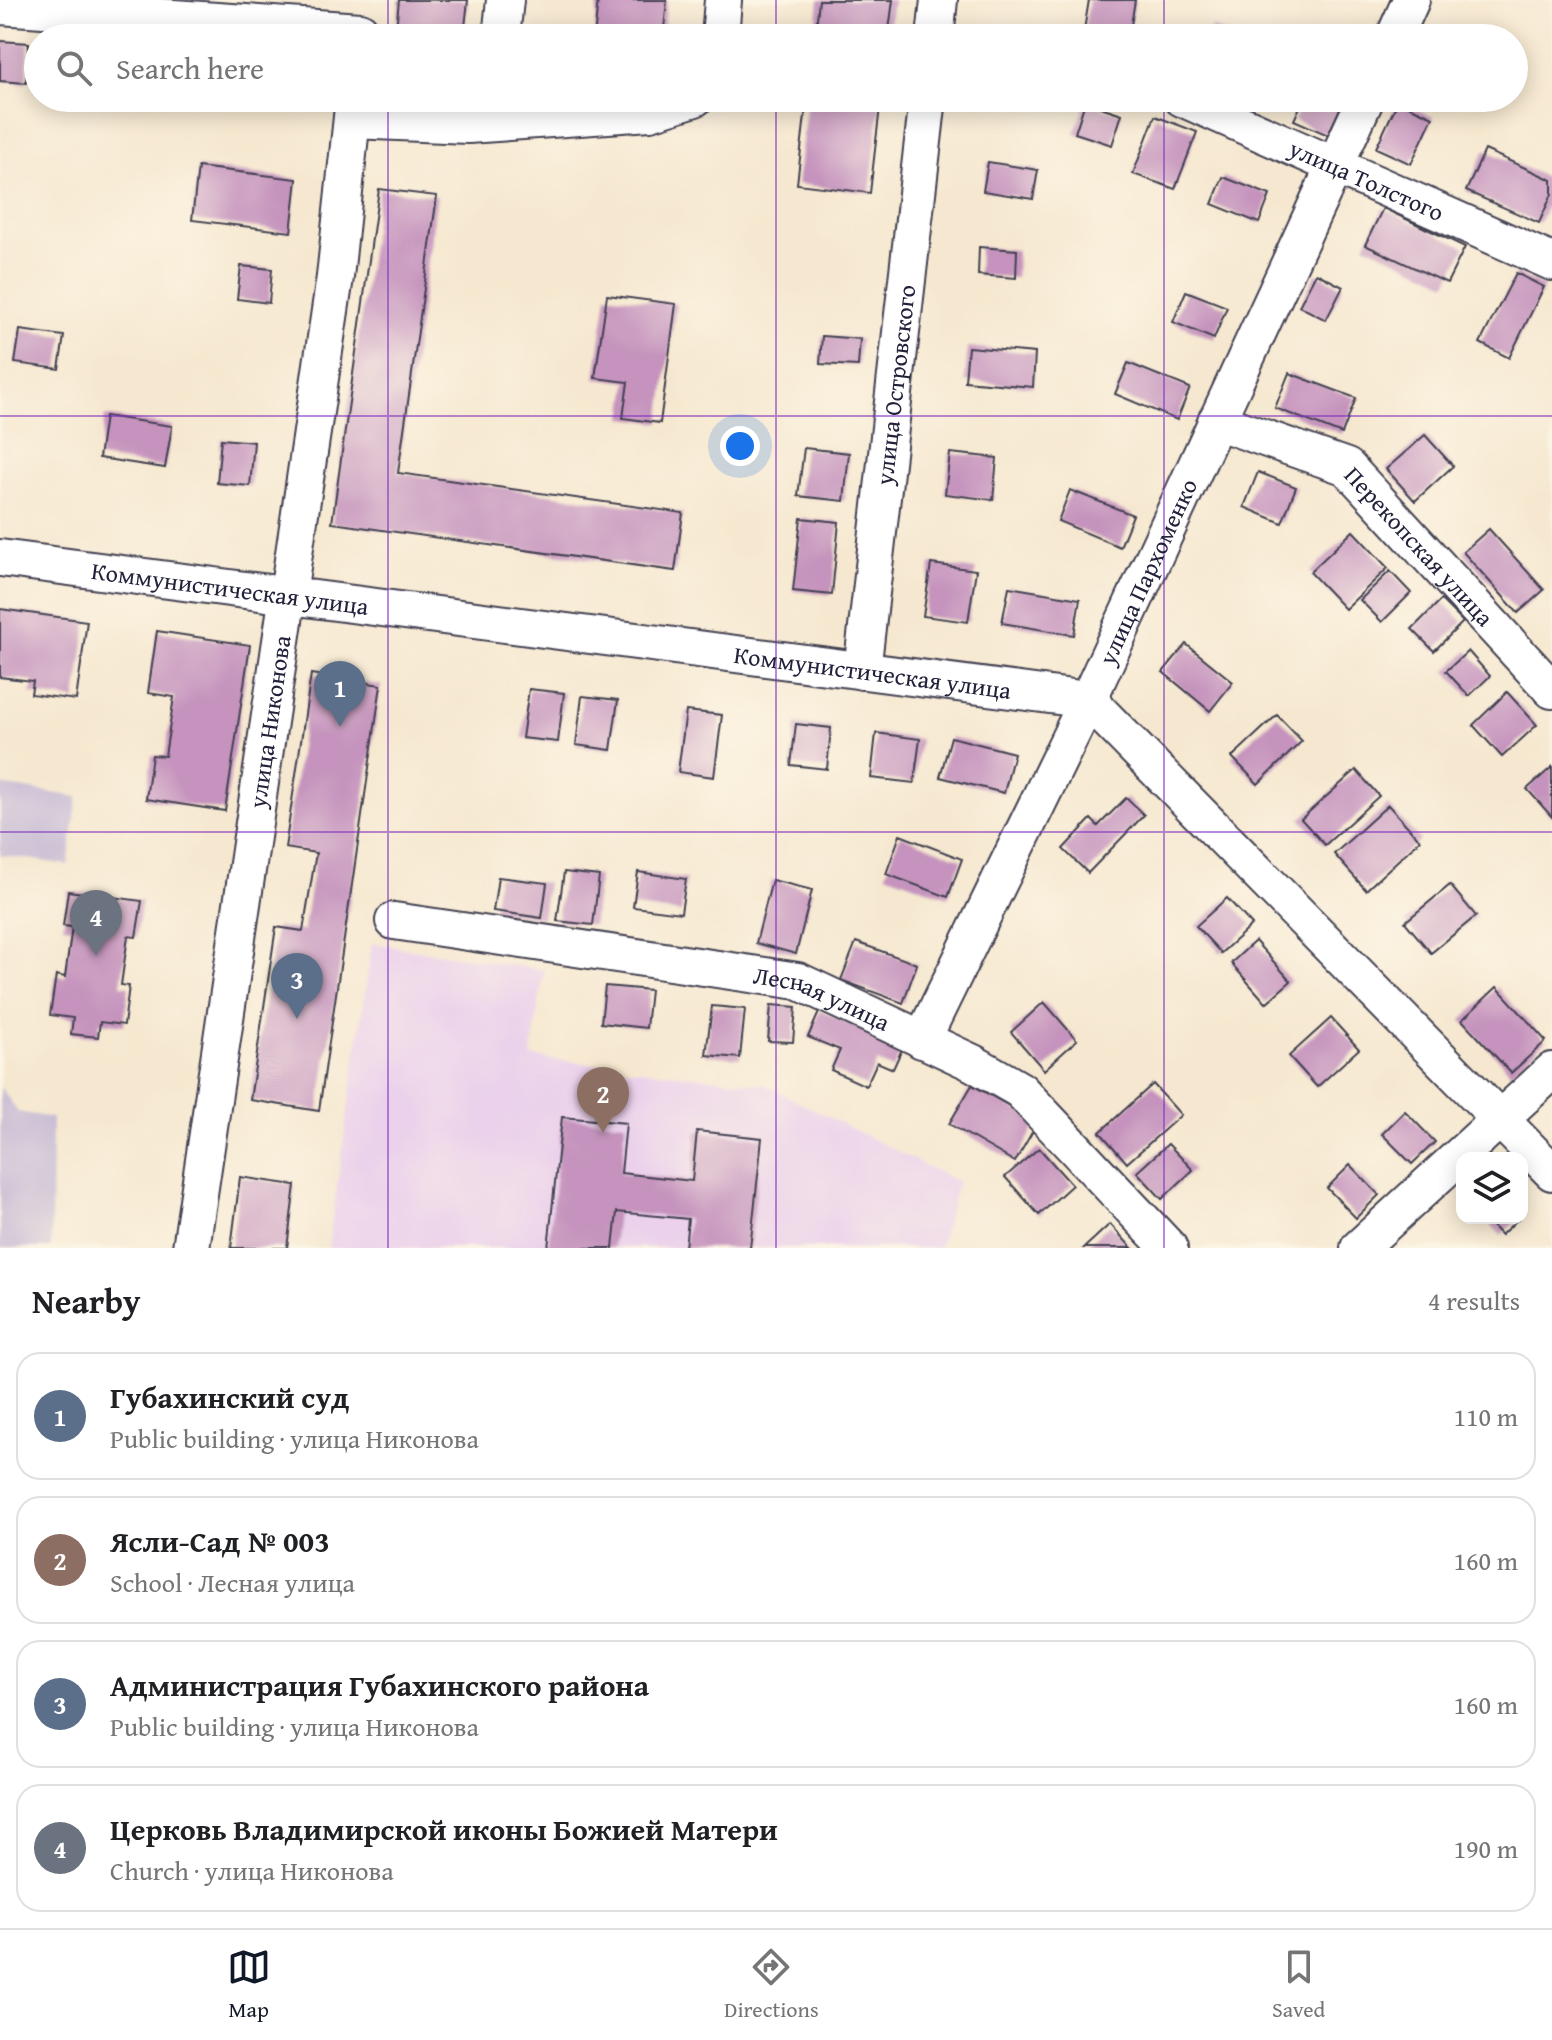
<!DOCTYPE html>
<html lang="en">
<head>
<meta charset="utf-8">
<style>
	body { margin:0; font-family:"Gentium Book Plus",serif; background:#f2f2f2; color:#202124 }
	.controls { position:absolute; right:24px; bottom:24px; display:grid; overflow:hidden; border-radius:16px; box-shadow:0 4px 20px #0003 }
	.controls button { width:72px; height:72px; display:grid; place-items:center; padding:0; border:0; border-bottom:2px solid #e0e0e0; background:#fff; color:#202124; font:40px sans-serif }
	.you { position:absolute; left:740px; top:446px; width:28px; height:28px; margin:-20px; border:6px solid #fff; border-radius:50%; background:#1a73e8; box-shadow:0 0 0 12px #1a73e833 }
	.badge { display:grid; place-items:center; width:52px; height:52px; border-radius:50%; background:#111827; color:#fff; font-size:26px; font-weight:700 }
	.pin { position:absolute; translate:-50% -66px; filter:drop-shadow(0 2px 4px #0008) }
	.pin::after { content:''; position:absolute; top:42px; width:28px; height:24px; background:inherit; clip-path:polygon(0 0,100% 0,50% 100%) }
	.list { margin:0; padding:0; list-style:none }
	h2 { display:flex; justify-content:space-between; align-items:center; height:104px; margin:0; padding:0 32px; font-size:34px }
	h2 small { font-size:26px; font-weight:400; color:#757577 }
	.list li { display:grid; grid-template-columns:52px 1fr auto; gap:24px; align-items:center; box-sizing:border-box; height:128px; margin:0 16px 16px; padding:0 16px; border:2px solid #e0e0e0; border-radius:24px }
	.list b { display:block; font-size:30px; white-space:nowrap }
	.list p { margin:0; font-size:26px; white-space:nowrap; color:#757577 }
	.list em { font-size:26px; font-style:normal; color:#757577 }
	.icon { flex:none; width:44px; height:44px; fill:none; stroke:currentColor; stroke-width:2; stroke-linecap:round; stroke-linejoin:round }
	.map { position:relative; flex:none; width:1552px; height:1248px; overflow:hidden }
	.search { position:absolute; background:#fff; box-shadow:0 4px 20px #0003; left:24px; right:24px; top:24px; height:88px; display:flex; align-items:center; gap:20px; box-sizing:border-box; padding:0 28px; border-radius:44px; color:#757577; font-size:30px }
	.sheet { height:680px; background:#fff }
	nav { display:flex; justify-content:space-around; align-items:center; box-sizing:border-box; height:112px; border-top:2px solid #e0e0e0; background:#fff; font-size:22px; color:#757577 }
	nav a { display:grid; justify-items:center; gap:4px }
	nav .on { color:#111827 }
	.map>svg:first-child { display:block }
</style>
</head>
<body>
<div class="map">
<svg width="1552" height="1248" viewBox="0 0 1552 1248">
	<rect width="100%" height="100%" fill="#fcf5e5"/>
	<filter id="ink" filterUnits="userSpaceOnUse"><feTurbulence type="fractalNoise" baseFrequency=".0125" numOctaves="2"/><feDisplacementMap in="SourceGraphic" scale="16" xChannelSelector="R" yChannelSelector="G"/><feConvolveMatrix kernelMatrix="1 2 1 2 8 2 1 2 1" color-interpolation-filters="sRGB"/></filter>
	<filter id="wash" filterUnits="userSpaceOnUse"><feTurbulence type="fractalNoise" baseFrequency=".006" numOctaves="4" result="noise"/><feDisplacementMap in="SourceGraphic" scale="32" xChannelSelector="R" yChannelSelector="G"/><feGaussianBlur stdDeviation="1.8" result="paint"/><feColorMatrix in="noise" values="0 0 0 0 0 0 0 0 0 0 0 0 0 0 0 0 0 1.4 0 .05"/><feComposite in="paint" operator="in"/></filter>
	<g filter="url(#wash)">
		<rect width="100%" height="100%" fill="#f6e8d0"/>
		<path fill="#ebd1eb" d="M 372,943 L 544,970 L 531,1057 L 763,1084 L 958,1182 L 939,1248 L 328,1248 Z"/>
		<g fill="#cbbfd5">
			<path d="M 0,785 L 78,797 L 68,865 L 0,855 Z"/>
			<path d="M 0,1087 L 18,1112 L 52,1118 L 51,1248 L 0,1248 Z"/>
		</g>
		<g id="blocks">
			<g fill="#c593bd">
				<path d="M 399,0 L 468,0 L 464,36 L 396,29 Z"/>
				<path d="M 598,0 L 667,0 L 663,38 L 594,38 Z"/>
				<path d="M 819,0 L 893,0 L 888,38 L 815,38 Z"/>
				<path d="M 1089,0 L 1135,0 L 1129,38 L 1083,36 Z"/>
				<path d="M 1211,27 L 1237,38 L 1207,38 Z"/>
				<path d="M 0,41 L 29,43 L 26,83 L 0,81 Z"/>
				<path d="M 807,98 L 881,98 L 870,193 L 797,184 Z"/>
				<path d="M 1304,98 L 1345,98 L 1328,135 L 1294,120 Z"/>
				<path d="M 1398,101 L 1433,117 L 1411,164 L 1376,148 Z"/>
				<path d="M 1085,102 L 1122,114 L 1112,145 L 1075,133 Z"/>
				<path d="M 1155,116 L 1197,132 L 1175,189 L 1133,174 Z"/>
				<path d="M 1485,150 L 1552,180 L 1552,194 L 1539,223 L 1466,191 Z"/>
				<path d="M 988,162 L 1038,170 L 1033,199 L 983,191 Z"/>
				<path d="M 198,167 L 297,179 L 291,232 L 192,220 Z"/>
				<path d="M 1223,177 L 1270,195 L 1259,223 L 1212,204 Z"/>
				<path d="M 379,189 L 437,196 L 398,473 L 683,513 L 675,571 L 332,523 Z"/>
				<path d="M 1383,208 L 1465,247 L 1447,283 L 1365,245 Z"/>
				<path d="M 979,247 L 1017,250 L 1016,278 L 978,275 Z"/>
				<path d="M 241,266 L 272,269 L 269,303 L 237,299 Z"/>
				<path d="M 1316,273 L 1343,287 L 1326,320 L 1299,306 Z"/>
				<path d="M 1516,273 L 1544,287 L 1509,358 L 1480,343 Z"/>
				<path d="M 1186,291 L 1227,307 L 1214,339 L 1173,322 Z"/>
				<path d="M 607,295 L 676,304 L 660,423 L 623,418 L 628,382 L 595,378 Z"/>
				<path d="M 20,330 L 64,336 L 59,369 L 15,363 Z"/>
				<path d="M 822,336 L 860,339 L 858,366 L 820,364 Z"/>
				<path d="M 968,347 L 1035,353 L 1033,387 L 965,381 Z"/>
				<path d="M 1128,363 L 1190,388 L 1177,420 L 1115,394 Z"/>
				<path d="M 1289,373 L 1356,398 L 1342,434 L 1275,408 Z"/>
				<path d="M 105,416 L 172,426 L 165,468 L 99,458 Z"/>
				<path d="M 1425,435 L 1453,466 L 1415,501 L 1386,469 Z"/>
				<path d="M 221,439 L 254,442 L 250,486 L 217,483 Z"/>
				<path d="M 804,448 L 849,453 L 844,501 L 798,496 Z"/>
				<path d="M 950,453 L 997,458 L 993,500 L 945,494 Z"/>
				<path d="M 1258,472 L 1296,487 L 1282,523 L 1244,507 Z"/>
				<path d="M 1070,490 L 1133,515 L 1120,547 L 1058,521 Z"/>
				<path d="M 801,518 L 839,522 L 832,595 L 793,591 Z"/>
				<path d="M 1489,529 L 1544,590 L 1518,613 L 1463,552 Z"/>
				<path d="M 1353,531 L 1388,568 L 1345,609 L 1310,572 Z"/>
				<path d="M 931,564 L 976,570 L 968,622 L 923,616 Z"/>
				<path d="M 1390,571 L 1411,593 L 1382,622 L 1360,600 Z"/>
				<path d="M 1009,587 L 1080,599 L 1074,635 L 1002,623 Z"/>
				<path d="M 1441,600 L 1463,622 L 1434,651 L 1412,629 Z"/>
				<path d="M 0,609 L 87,621 L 76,700 L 31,694 L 33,681 L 0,677 Z"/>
				<path d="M 157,631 L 250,645 L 225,811 L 146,799 L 152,755 L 165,756 L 174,697 L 148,693 Z"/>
				<path d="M 1186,644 L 1233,682 L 1210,711 L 1163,672 Z"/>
				<path d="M 1468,651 L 1490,676 L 1469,696 L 1446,671 Z"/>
				<path d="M 311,674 L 381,685 L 319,1111 L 250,1100 L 276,927 L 303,931 L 316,853 L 285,848 Z"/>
				<path d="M 529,689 L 564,693 L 558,742 L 522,738 Z"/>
				<path d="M 1507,692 L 1537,725 L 1502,757 L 1473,725 Z"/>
				<path d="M 582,696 L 618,700 L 611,750 L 576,745 Z"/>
				<path d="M 686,711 L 722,715 L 714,777 L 678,772 Z"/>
				<path d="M 1277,715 L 1302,741 L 1258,784 L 1232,757 Z"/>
				<path d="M 796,724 L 831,728 L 827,769 L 791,765 Z"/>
				<path d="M 876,733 L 920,739 L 914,783 L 871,778 Z"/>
				<path d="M 951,737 L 1014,753 L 1004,793 L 940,777 Z"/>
				<path d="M 1552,767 L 1552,817 L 1527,789 Z"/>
				<path d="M 1356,770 L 1379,796 L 1325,845 L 1301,819 Z"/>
				<path d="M 1126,798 L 1144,815 L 1088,873 L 1063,849 L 1091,819 L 1098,826 Z"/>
				<path d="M 1388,805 L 1420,840 L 1366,890 L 1334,854 Z"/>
				<path d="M 900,835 L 962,859 L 948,897 L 886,874 Z"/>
				<path d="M 564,872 L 599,876 L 593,925 L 557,921 Z"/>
				<path d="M 638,872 L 686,879 L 681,913 L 633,907 Z"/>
				<path d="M 498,877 L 547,883 L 542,918 L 493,911 Z"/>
				<path d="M 772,880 L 812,890 L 796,954 L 756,943 Z"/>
				<path d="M 1450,885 L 1476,916 L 1431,953 L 1405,922 Z"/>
				<path d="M 68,891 L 142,901 L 136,937 L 128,936 L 121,985 L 129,986 L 124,1025 L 100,1022 L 98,1037 L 71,1034 L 73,1018 L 50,1015 L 56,975 L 65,977 L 72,927 L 63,926 Z"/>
				<path d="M 1227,898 L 1252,925 L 1221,953 L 1196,926 Z"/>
				<path d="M 1255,941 L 1291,981 L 1266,1003 L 1231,963 Z"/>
				<path d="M 856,942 L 917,964 L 903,1003 L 841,980 Z"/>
				<path d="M 605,986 L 650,990 L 646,1028 L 601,1023 Z"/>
				<path d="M 1497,987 L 1546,1041 L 1511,1073 L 1462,1020 Z"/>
				<path d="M 1044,1002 L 1077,1040 L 1044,1070 L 1011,1032 Z"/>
				<path d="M 771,1005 L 796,1007 L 793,1042 L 768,1041 Z"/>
				<path d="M 712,1006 L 745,1009 L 740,1058 L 706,1055 Z"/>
				<path d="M 820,1010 L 903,1047 L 893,1069 L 877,1062 L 866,1086 L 831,1070 L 840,1050 L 808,1037 Z"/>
				<path d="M 1331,1018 L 1359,1049 L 1317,1087 L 1289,1056 Z"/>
				<path d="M 1153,1084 L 1181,1115 L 1127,1163 L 1100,1132 Z"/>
				<path d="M 972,1085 L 1038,1122 L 1015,1162 L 949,1124 Z"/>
				<path d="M 1405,1111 L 1435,1142 L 1412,1164 L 1382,1134 Z"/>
				<path d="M 562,1117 L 626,1123 L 621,1173 L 692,1181 L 697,1131 L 762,1138 L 750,1248 L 685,1248 L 688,1219 L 617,1212 L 613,1248 L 548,1248 Z"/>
				<path d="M 1168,1144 L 1193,1170 L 1162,1199 L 1137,1172 Z"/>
				<path d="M 1039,1148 L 1072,1185 L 1039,1215 L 1005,1177 Z"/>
				<path d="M 1350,1165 L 1379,1195 L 1356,1218 L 1327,1188 Z"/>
				<path d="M 240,1177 L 295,1185 L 287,1248 L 231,1248 Z"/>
				<path d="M 1484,1218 L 1519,1218 L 1501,1235 Z"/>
				<path d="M 1110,1224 L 1132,1248 L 1084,1248 Z"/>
			</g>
		</g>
	</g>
	<g filter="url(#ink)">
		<use href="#blocks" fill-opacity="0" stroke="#424051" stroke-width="2"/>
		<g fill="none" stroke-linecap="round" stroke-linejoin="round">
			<defs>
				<g id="minor">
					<path d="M 0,6 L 360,31"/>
					<path d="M 501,38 L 505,0"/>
					<path d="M 720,38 L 723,0"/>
					<path d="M 935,38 L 939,0"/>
					<path d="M 1394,38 L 1411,0"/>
					<path id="s1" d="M 1182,98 L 1552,262"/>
					<path d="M 352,120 L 468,125 L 650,112 L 695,98"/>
					<path id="s2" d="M 1216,421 L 1347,467 L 1552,690"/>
					<path id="s3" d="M 0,558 L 1088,700 L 1552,1172"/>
					<path id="s4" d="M 862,671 L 928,98"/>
					<path id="s5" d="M 394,921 L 798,981 L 973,1063 L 1020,1090 L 1169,1248"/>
					<path id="s6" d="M 922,1040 L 1088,700 L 1366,98"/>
					<path id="s7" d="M 191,1248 L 335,277 L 354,98"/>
					<path d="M 1359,1248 L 1552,1071"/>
				</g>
			</defs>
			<use href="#minor" stroke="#424051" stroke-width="40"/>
			<use href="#minor" stroke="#fff" stroke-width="36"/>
		</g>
	</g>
	<path fill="none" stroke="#7b2cbf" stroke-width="2" stroke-opacity="0.55" d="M 388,0 L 388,38M 776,0 L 776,38M 1164,0 L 1164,38M 388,98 L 388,1248M 776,98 L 776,1248M 1164,98 L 1164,1248M 0,416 L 1552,416M 0,832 L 1552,832"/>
	<g text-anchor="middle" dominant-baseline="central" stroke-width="6" stroke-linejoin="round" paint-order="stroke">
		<g font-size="24" fill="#22223b" stroke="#fcf5e5">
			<text stroke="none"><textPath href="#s1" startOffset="202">улица Толстого</textPath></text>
			<text stroke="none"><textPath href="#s4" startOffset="288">улица Островского</textPath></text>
			<text stroke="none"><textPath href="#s2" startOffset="246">Перекопская улица</textPath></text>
			<text stroke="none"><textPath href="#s6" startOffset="520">улица Пархоменко</textPath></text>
			<text stroke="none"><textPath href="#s3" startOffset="232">Коммунистическая улица</textPath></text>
			<text stroke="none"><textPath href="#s3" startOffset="880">Коммунистическая улица</textPath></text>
			<text stroke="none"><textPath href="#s7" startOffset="532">улица Никонова</textPath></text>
			<text stroke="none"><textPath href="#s5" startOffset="436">Лесная улица</textPath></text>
		</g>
	</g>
</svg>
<div class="controls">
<button><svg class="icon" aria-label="layers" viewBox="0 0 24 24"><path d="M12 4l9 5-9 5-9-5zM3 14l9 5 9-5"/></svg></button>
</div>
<div class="you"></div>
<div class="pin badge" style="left:340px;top:727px;background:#5c6f8a">1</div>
<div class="pin badge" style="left:603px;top:1133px;background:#8d6e63">2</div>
<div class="pin badge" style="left:297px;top:1019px;background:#5c6f8a">3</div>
<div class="pin badge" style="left:96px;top:956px;background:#6b7280">4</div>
<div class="search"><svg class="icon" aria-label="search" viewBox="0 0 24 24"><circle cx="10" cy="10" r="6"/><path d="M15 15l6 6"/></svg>Search here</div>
</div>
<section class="sheet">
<h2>Nearby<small>4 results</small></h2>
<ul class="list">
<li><span class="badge" style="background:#5c6f8a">1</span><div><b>Губахинский суд</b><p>Public building · улица Никонова</p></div><em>110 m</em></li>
<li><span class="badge" style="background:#8d6e63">2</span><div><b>Ясли-Сад № 003</b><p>School · Лесная улица</p></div><em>160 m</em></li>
<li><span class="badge" style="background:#5c6f8a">3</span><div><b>Администрация Губахинского района</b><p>Public building · улица Никонова</p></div><em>160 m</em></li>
<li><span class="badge" style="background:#6b7280">4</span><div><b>Церковь Владимирской иконы Божией Матери</b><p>Church · улица Никонова</p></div><em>190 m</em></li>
</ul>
</section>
<nav>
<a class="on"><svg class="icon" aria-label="map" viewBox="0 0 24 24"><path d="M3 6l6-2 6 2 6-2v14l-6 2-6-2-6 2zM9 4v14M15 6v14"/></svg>Map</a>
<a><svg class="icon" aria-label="directions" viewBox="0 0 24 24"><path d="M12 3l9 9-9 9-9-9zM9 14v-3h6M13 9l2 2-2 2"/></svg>Directions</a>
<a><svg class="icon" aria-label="saved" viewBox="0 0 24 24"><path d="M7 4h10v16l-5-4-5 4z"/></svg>Saved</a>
</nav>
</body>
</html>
